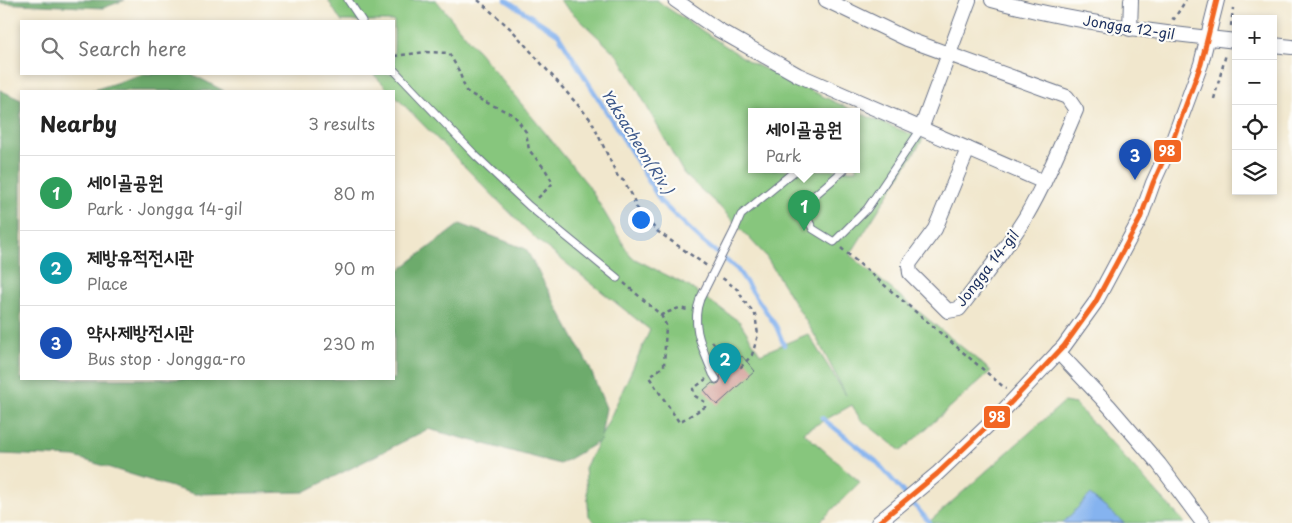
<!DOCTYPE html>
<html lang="en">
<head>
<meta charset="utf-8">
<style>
	body { margin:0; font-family:"Playpen Sans","Poor Story",sans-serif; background:#f6f6f6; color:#222 }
	.controls { position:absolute; right:15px; top:15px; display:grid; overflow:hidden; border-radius:0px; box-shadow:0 2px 8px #0003 }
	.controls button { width:45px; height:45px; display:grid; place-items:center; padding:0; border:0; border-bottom:1px solid #e0e0e0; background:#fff; color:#222; font:25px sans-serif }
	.you { position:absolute; left:640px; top:219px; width:18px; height:18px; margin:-12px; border:4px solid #fff; border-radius:50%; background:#1a73e8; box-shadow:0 0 0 8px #1a73e833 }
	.badge { display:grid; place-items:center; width:32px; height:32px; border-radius:50%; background:#db2777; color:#fff; font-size:16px; font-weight:700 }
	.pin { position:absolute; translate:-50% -41px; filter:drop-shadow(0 1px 2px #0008) }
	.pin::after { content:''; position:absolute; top:26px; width:18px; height:15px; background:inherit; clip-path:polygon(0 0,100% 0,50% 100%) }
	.popup { position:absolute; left:748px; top:108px; width:112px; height:65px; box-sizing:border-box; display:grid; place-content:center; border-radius:0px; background:#fff; filter:drop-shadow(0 1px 4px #0005); font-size:16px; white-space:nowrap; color:#767676 }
	.popup b { font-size:19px; color:#222 }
	.popup::after { content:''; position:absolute; left:50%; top:100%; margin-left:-10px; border:10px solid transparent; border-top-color:#fff }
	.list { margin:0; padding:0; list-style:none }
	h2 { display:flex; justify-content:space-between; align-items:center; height:65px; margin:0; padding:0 20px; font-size:21px }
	h2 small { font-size:16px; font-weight:400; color:#767676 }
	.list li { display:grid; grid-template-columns:32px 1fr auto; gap:15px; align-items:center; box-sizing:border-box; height:75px; padding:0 20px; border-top:1px solid #e0e0e0 }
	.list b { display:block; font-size:19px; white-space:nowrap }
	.list p { margin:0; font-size:16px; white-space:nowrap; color:#767676 }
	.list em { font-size:16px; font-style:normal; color:#767676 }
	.icon { flex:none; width:28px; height:28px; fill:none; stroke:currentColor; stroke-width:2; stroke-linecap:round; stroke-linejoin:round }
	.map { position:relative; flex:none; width:1292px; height:523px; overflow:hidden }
	.search { position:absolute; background:#fff; box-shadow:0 2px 8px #0003; left:20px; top:20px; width:375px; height:55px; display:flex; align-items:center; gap:12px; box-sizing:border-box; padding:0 18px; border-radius:0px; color:#767676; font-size:19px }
	.panel { position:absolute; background:#fff; box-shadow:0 2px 8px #0003; left:20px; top:90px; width:375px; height:290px; border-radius:0px }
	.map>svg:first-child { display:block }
</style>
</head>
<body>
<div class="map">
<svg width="1292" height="523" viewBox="0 0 1292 523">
	<rect width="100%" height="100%" fill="#fdfcf7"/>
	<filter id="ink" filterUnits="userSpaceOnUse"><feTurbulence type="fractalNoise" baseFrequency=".02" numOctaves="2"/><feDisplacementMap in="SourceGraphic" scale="10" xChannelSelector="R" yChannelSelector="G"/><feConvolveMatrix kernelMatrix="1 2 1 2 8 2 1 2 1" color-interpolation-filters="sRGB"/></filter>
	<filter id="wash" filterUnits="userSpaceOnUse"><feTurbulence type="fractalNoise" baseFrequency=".0096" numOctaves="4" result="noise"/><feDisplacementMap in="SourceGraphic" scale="20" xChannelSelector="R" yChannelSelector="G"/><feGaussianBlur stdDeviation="1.12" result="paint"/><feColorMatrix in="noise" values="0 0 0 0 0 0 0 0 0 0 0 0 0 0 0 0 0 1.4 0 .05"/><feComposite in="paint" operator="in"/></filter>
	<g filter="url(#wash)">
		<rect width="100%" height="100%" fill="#f1e7cd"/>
		<g fill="#87c67d" stroke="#517a6e" fill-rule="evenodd">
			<path d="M 328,0 L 436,0 L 588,185 L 631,257 L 688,286 L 740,322 L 760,354 L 808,334 L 846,395 L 817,339 L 765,255 L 720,207 L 684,174 L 620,58 L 559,0 L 657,0 L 666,7 L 750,62 L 854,111 L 923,139 L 850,255 L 991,371 L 901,451 L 860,419 L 852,405 L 803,432 L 860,482 L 819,523 L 596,523 L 589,516 L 585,468 L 610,418 L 650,330 L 537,240 L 394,95 L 394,91 L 390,91 L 373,74 L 394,74 L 394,21 L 341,21 ZM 752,112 L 856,112 L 856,170 L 752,170 Z"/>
			<path d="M 1064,402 L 1075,404 L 1185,523 L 928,523 Z"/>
		</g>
		<g fill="#6dab6c" stroke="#446d65">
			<path d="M 0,0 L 125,0 L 103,8 L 0,3 Z"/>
			<path d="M 143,74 L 192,74 L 224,91 L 91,91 Z"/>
			<path d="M 0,90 L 21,100 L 21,379 L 394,379 L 394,274 L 460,224 L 526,249 L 589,366 L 606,408 L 600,441 L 560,464 L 428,429 L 304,492 L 194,494 L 75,457 L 0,454 Z"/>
		</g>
		<path fill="#85b3ef" stroke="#5071a6" d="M 1090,495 L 1124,523 L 1063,523 Z"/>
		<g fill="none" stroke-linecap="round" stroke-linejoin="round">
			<g stroke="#85b3ef" stroke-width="4.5">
				<path d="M 506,0 L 558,34 L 636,159 L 661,202 L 702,241 L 737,269 L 776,326 L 784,345"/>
				<path d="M 822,418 L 876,461 L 930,523"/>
			</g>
		</g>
		<g id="blocks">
			<path fill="#cf958f" d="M 742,356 L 755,371 L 717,405 L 704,390 L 712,383 L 716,384 L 719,383 L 721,379 L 720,376 Z"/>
		</g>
	</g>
	<g filter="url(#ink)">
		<use href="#blocks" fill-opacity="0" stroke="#666f85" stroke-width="1"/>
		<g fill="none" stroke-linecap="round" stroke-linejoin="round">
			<defs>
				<g id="lane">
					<path d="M 348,0 L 362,21"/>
					<path d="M 394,70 L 476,156 L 529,206 L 617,278"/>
					<path d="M 844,170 L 801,207 L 813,229 L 834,242 L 867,209 L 921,129"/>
					<path d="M 735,229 L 741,215 L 796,170"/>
					<path d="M 700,299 C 690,326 703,349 713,374 L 716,379"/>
				</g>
				<g id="street">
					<path d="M 675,0 L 717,29 L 798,75 L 1044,182"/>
					<path d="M 826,0 L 907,39 L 1067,97 L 1076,110 C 1060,147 1045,184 1025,218 C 1005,250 982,279 959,309 L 948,311 L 910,273 L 909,264 L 935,229 L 968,149"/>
					<path d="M 992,0 C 1071,22 1154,32 1236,41"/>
					<path d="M 1130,29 L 1131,0"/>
					<path d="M 1273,45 L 1292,47"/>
					<path d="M 921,129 L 969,0"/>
					<path d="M 1058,352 L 1109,406 L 1159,464 L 1203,523"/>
					<path d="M 878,523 L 937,474 L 1001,413 L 1064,346 L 1095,303 L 1140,219 L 1153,183 L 1174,137 L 1201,64 L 1217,0"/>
				</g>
			</defs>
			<use href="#lane" stroke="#666f85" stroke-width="9"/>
			<use href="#street" stroke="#666f85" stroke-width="16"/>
			<g stroke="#666f85" stroke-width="2.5" stroke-dasharray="4 4" stroke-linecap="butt">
				<path d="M 478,0 L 512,30 L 591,120 L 618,177 L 624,181 L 633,197 L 636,207 L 657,231 L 707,266"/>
				<path d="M 1172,18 L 1174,19 L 1186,0"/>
				<path d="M 1231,26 L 1233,8"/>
				<path d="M 394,56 L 426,52 L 449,53 L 459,71 L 466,91 L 481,100 L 514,115 L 526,132 L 529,150 L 545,169 L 553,183 L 537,199"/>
				<path d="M 1214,99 L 1226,54"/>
				<path d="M 841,248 L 1006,389"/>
				<path d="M 624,283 L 661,315 L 679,308 L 688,310"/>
				<path d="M 661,315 L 666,325 L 664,366 L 649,377 L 679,422 L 705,407 L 705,402 L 695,396 L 693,389 L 706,379"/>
				<path d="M 712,341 L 726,361 L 741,367 L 752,355 L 758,335 L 755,314 L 744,301 L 738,290 L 721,277"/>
			</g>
			<use href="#lane" stroke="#fff" stroke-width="7"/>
			<use href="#street" stroke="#fff" stroke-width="14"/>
			<defs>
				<path id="lane-bridge" d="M 700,299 L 735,229"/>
			</defs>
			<use href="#lane-bridge" stroke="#666f85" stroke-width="9" stroke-linecap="butt"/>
			<use href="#lane-bridge" stroke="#fff" stroke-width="7"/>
			<defs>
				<path id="bus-1" d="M 878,523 L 937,474 L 1001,413 L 1064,346 L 1095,303 L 1140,219 L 1153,183 L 1174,137 L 1201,64 L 1217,0"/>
			</defs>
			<use href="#bus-1" stroke="#fdfcf7" stroke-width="9"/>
			<use href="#bus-1" stroke="#f26522" stroke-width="5"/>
		</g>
	</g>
	<g text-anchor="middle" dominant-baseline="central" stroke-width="4.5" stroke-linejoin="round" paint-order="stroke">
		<g font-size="14" fill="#1b2f5e" stroke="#fdfcf7">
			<text transform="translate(1129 27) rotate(9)">Jongga 12-gil</text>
			<text transform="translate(987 268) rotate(-52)">Jongga 14-gil</text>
		</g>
		<g font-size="15" font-style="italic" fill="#3b578a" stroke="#fdfcf7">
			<text transform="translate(638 141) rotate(58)">Yaksacheon(Riv.)</text>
		</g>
	</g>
	<g stroke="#fdfcf7" stroke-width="2">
		<rect x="1153" y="139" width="29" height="24" rx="5" fill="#f26522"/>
		<rect x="983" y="405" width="28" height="24" rx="5" fill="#f26522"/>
	</g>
	<g font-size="14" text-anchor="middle" font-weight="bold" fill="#fff">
		<text x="1167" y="156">98</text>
		<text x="997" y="422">98</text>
	</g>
</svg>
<div class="controls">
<button>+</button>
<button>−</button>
<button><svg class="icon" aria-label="locate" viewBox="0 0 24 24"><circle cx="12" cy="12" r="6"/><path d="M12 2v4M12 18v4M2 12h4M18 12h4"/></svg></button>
<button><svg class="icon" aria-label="layers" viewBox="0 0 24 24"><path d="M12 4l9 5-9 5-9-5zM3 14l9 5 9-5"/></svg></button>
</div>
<div class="you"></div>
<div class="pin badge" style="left:804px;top:231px;background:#2e9e5b">1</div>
<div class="popup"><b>세이골공원</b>Park</div>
<div class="pin badge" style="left:725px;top:384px;background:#0f9aa8">2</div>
<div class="pin badge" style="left:1135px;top:180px;background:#1a4fb4">3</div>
<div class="search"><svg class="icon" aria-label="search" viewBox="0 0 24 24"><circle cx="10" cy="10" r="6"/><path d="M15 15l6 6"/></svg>Search here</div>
<section class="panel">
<h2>Nearby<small>3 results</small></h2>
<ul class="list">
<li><span class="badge" style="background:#2e9e5b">1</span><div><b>세이골공원</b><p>Park · Jongga 14-gil</p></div><em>80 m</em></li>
<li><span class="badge" style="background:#0f9aa8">2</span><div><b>제방유적전시관</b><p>Place</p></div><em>90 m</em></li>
<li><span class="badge" style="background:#1a4fb4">3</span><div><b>약사제방전시관</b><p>Bus stop · Jongga-ro</p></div><em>230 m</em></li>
</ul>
</section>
</div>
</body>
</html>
